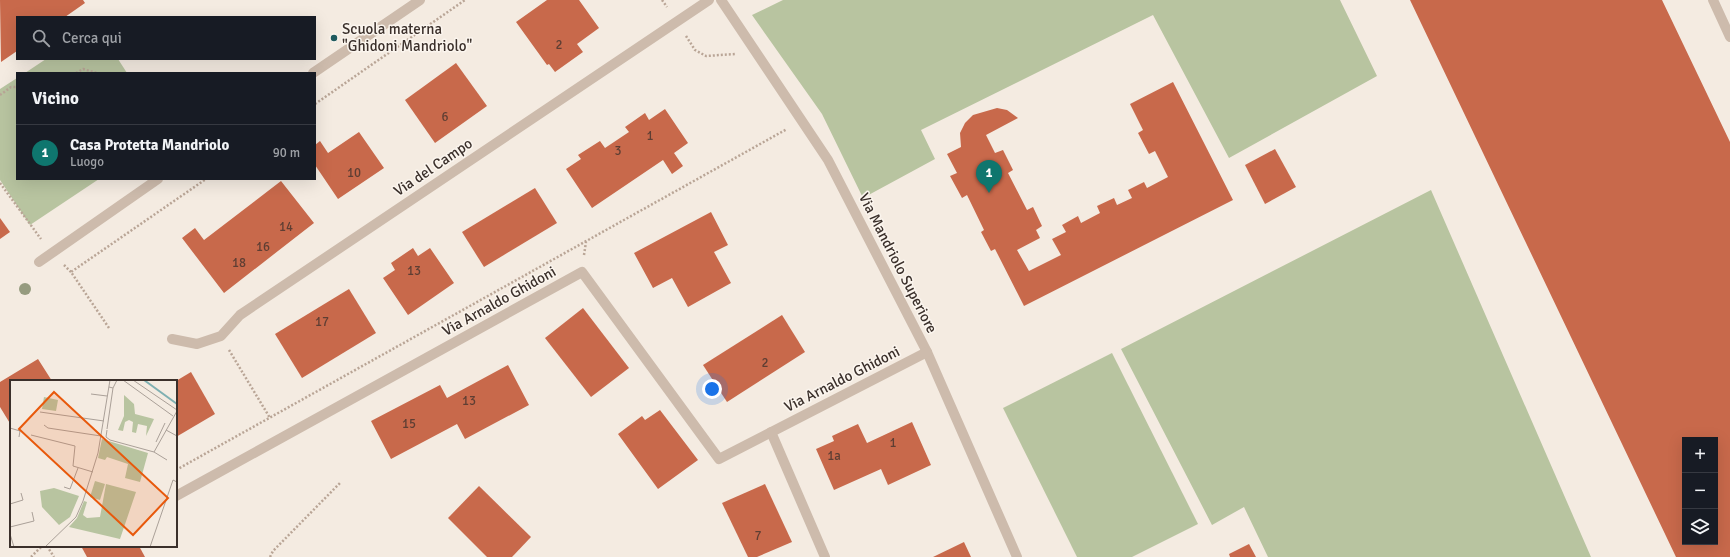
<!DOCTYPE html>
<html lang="it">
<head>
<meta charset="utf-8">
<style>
	body { margin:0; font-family:Signika,sans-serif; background:#242831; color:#f1f3f6 }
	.controls { position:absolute; right:12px; bottom:12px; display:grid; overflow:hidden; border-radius:0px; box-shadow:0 4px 16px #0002 }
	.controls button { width:36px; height:36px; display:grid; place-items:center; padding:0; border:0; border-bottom:1px solid #363941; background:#171b24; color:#f1f3f6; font:20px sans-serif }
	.you { position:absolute; left:712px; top:389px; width:14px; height:14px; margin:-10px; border:3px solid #fff; border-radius:50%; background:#1a73e8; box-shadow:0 0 0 6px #1a73e833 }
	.badge { display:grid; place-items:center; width:26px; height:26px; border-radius:50%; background:#0f766e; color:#fff; font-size:13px; font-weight:700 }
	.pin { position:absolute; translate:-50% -33px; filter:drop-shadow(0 1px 2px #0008) }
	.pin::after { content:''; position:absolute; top:21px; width:14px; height:12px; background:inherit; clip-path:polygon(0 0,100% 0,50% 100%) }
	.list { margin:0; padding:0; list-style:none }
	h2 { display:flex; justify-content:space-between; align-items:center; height:52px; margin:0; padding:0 16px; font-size:17px }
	h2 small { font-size:13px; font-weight:400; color:#9ea1a6 }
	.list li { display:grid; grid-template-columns:26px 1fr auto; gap:12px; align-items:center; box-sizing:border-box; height:56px; padding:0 16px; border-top:1px solid #363941 }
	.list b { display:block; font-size:15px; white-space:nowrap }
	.list p { margin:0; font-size:13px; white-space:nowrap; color:#9ea1a6 }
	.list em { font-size:13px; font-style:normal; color:#9ea1a6 }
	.icon { flex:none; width:22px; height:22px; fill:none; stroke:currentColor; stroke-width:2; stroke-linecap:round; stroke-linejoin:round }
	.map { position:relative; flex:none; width:1730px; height:557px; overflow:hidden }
	.search { position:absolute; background:#171b24; box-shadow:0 4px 16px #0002; left:16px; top:16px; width:300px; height:44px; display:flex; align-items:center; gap:10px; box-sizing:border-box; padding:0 14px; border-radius:0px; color:#9ea1a6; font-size:15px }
	.panel { position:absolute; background:#171b24; box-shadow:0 4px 16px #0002; left:16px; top:72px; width:300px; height:108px; border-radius:0px }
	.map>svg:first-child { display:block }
</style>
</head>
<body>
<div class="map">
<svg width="1730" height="557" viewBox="0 0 1730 557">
	<rect width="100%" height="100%" fill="#f4ebe1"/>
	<g fill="#b8c4a0">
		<path d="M 783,0 L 1340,0 L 1377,76 L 1229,158 L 1153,15 L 921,130 L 935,159 L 863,198 L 822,114 L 752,15 Z"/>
		<path d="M 46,59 L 118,59 L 127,73 L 25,73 Z"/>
		<path d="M 17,78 L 17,179 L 99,179 L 30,225 L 0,180 L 0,89 Z"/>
		<path d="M 1431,190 L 1591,557 L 1268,557 L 1244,507 L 1212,525 L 1121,349 Z"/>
		<path d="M 1112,353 L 1198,524 L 1132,557 L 1077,557 L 1003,408 Z"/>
	</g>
	<g fill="#c8694b" fill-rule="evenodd">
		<path d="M 0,0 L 83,0 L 85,3 L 65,17 L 17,17 L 17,51 L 1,62 Z"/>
		<path d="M 547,0 L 579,0 L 599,28 L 577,44 L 583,52 L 555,72 L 549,64 L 547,65 L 516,22 Z"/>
		<path d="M 1410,0 L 1662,0 L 1730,142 L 1730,557 L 1676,557 ZM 1685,440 L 1715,440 L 1715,542 L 1685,542 Z"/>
		<path d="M 456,63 L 487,106 L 435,143 L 405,100 Z"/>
		<path d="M 1173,82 L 1233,200 L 1024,306 L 995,249 L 991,251 L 981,232 L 984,230 L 967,195 L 962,198 L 950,176 L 957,173 L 947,154 L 961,147 L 960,133 L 965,123 L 973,115 L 997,108 L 1007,110 L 1018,118 L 986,135 L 995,153 L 1003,150 L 1013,170 L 1008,173 L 1027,210 L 1033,207 L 1042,226 L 1036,230 L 1040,238 L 1017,250 L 1029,271 L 1061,255 L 1052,239 L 1066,232 L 1062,225 L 1078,216 L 1081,223 L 1100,213 L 1097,206 L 1114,198 L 1117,205 L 1132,198 L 1128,190 L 1144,182 L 1147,188 L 1168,177 L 1155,151 L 1149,154 L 1138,133 L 1143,130 L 1130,104 Z"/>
		<path d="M 665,109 L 688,143 L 674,153 L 683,166 L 672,174 L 663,160 L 592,208 L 566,169 L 581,159 L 578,155 L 600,141 L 605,148 L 629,132 L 625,127 L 645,113 L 649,120 Z"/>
		<path d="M 359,132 L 384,168 L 338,199 L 315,165 L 315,145 L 320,141 L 328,153 Z"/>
		<path d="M 1275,149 L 1296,187 L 1265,204 L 1245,165 Z"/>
		<path d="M 281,181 L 314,223 L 224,293 L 182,238 L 195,228 L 204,240 Z"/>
		<path d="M 535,188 L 557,223 L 484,267 L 462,232 Z"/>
		<path d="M 711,212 L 728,245 L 714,252 L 731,283 L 688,307 L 672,278 L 653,288 L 634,253 Z"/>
		<path d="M 0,218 L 10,232 L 0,239 Z"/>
		<path d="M 413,248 L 418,256 L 430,248 L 454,283 L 408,315 L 383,278 L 395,270 L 391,263 Z"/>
		<path d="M 349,289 L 376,333 L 302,378 L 275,334 Z"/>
		<path d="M 583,308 L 629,368 L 591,397 L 545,338 Z"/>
		<path d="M 782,315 L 805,352 L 727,402 L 703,365 Z"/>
		<path d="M 38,359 L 52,381 L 11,381 L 11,425 L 0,407 L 0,382 Z"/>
		<path d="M 508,365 L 529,405 L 465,439 L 457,424 L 391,459 L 371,421 L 440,385 L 447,398 Z"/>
		<path d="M 191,372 L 215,414 L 176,437 L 176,381 Z"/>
		<path d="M 660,410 L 698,460 L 658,489 L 618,434 L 642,416 L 645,420 Z"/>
		<path d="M 912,422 L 931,465 L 888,485 L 881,469 L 834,490 L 816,449 L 834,441 L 832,436 L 858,424 L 867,443 Z"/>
		<path d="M 765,484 L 792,542 L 757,557 L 748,557 L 722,503 Z"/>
		<path d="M 479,486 L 531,537 L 512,557 L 487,557 L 448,518 Z"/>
		<path d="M 964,542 L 971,557 L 933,557 Z"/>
		<path d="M 1249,544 L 1256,557 L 1230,557 L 1229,554 Z"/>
		<path d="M 81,546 L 139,546 L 145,557 L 87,557 Z"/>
	</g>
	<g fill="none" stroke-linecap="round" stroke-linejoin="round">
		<g stroke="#b9a596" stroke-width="2.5" stroke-dasharray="2 2" stroke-linecap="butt">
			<path d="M 662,0 L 667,7"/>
			<path d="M 686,36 L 695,50 L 706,56 L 735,54"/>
			<path d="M 76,73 L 83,69 L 97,73"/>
			<path d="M 0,95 L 11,87 L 17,87"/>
			<path d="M 315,104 L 465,0"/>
			<path d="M 0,183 L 41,239"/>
			<path d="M 584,255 L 586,242"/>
			<path d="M 64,265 L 71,272"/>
			<path d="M 109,328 L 71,272 L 206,179"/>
			<path d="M 229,350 L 270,418"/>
			<path d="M 176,470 L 787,129"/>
			<path d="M 47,546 L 54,557"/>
			<path d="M 31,557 L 42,546"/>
			<path d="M 270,557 L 273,551 L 340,483"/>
		</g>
		<g stroke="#cdbbac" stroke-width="10">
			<path d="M 721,0 L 828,160 L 927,352 L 1017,557"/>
			<path d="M 1713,0 L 1730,37"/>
			<path d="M 313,73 L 420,0"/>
			<path d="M 39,262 L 158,179"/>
			<path d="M 172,339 L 197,344 L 221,336 L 240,315 L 709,0"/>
			<path d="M 771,432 L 825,557"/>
			<path d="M 176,496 L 582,272 L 719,459 L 927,352"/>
		</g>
	</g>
	<circle fill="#969b7f" cx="25" cy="289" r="6"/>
	<circle fill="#1f5a5e" stroke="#fbf5ee" stroke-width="1.5" cx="334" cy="38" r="4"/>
	<g text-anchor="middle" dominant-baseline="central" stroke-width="3" stroke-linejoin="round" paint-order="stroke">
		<g font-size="13" fill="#5e3e33">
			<text x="559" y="45">2</text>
			<text x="445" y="117">6</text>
			<text x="650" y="136">1</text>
			<text x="618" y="151">3</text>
			<text x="354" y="173">10</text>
			<text x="286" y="227">14</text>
			<text x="263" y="247">16</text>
			<text x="239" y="263">18</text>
			<text x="414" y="271">13</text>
			<text x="322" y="322">17</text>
			<text x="765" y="363">2</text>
			<text x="469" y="401">13</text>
			<text x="409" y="424">15</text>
			<text x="893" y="443">1</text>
			<text x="834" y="456">1a</text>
			<text x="758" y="536">7</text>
		</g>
		<g font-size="15" fill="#3b302b" stroke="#fbf5ee" text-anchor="start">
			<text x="342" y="29">Scuola materna<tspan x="342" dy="17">"Ghidoni Mandriolo"</tspan></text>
		</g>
		<g font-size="15" fill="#3b302b" stroke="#fbf5ee">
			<text transform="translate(433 167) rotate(-34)">Via del Campo</text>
			<text transform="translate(898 263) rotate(63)">Via Mandriolo Superiore</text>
			<text transform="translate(499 301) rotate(-29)">Via Arnaldo Ghidoni</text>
			<text transform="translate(842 379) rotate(-27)">Via Arnaldo Ghidoni</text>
		</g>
	</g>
	<g transform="translate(10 380)">
		<rect width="167" height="167" fill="#f4ebe1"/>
		<path d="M 114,15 L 124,24 L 125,34 L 144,39 L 136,56 L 137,46 L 128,44 L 126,53 L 122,52 L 123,42 L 119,40 L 115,42 L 113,51 L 108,50 L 114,36 ZM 34,17 L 48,20 L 46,31 L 32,29 ZM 92,59 L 138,73 L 130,102 L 115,98 L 118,84 L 97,77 L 95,80 L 88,78 ZM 85,101 L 95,104 L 90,120 L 80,117 ZM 96,104 L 126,112 L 110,159 L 59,147 L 67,138 L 74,121 L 77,122 L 73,135 L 77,138 L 90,137 ZM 44,108 L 69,116 L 60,137 L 49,145 L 32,127 L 30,111 Z" fill="#b8c4a0"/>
		<path fill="none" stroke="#7fb0b2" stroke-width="2" d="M 134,0 L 167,24"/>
		<path fill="none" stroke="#aaa098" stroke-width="1" d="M 113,0 L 163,36M 123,0 L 167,30M 99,7 L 103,8 L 107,0M 81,14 L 97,16M 30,32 L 94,41M 34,45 L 38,48 L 91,56M 0,48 L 10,51 L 9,57M 97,49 L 103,8M 97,50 L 96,57 L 100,60 L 144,72 L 167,31M 156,50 L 167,56M 21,55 L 65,66 L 63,86 L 83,92M 146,62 L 155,43M 144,72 L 157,80M 54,107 L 60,109 L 68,88M 0,124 L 13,120 L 11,113M 0,147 L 24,141 L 22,132M 0,154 L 4,167M 35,167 L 66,137 L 73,121 L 88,73 L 100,0M 140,167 L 163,100 L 167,102"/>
		<path fill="#e8590c" fill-opacity="0.15" stroke="#e8590c" stroke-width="2" d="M 44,12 L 158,118 L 123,155 L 9,49 Z"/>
		<rect width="167" height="167" fill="none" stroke="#3b302b" stroke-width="2"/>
	</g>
</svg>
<div class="controls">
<button>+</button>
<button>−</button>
<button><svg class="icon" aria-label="layers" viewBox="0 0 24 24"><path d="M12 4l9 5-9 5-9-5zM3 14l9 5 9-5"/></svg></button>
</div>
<div class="you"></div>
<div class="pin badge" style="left:989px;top:193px">1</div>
<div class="search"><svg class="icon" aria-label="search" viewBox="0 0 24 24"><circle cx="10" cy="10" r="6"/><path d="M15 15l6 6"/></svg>Cerca qui</div>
<section class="panel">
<h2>Vicino<small></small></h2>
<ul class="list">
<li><span class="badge">1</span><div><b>Casa Protetta Mandriolo</b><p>Luogo</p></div><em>90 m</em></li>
</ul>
</section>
</div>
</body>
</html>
